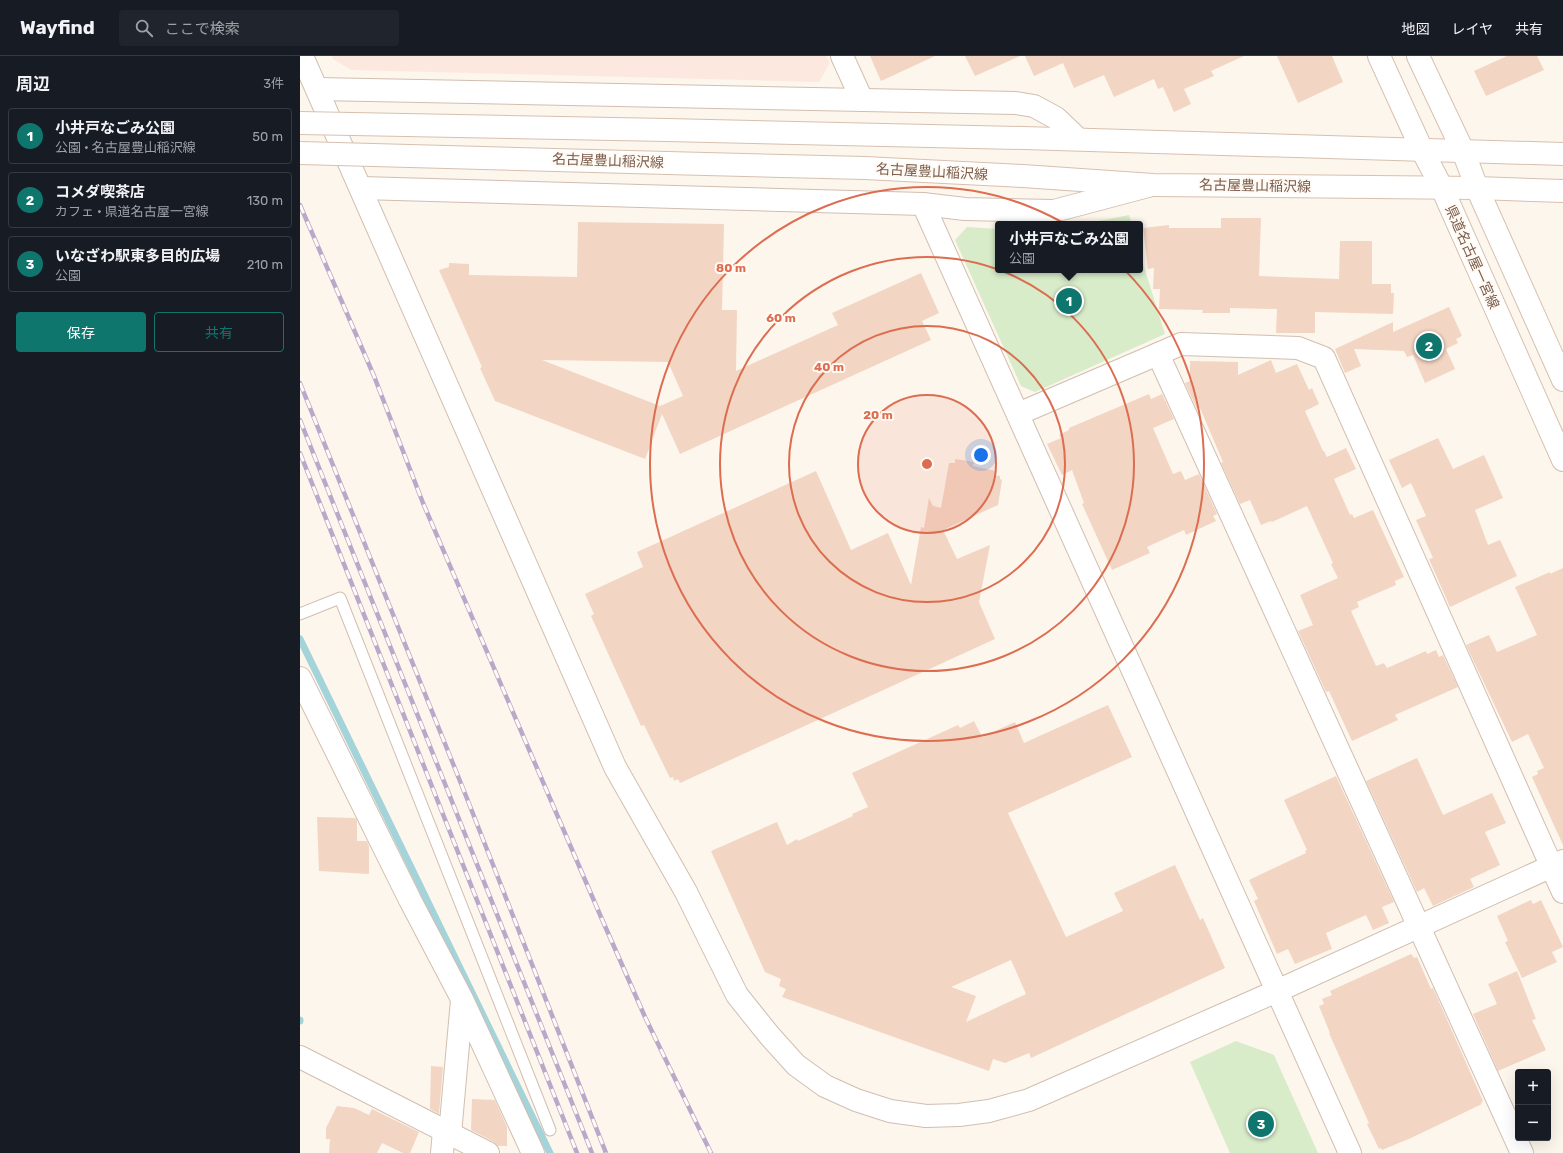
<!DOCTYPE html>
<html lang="ja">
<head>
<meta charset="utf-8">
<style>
	body { margin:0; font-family:Rubik,"Noto Sans JP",sans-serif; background:#20242c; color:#f1f3f6 }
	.controls { position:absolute; right:12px; bottom:12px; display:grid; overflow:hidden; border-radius:4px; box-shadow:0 4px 16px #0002 }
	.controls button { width:36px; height:36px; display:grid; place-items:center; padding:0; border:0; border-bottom:1px solid #363941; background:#171b24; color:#f1f3f6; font:20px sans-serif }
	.you { position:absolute; left:681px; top:399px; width:14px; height:14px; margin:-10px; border:3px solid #fff; border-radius:50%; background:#1a73e8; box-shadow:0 0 0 6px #1a73e833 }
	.badge { display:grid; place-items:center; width:26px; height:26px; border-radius:50%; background:#0f766e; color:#fff; font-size:13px; font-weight:700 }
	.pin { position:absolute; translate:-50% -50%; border:2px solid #fff; box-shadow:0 1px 4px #0006 }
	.popup { position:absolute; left:695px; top:165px; width:148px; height:52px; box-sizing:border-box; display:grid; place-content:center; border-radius:4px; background:#171b24; filter:drop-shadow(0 1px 3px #0005); font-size:13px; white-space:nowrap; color:#9ea1a6 }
	.popup b { font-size:15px; color:#f1f3f6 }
	.popup::after { content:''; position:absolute; left:50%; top:100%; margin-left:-8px; border:8px solid transparent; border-top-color:#171b24 }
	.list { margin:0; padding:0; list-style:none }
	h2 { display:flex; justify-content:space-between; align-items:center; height:52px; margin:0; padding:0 16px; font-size:17px }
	h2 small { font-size:13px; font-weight:400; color:#9ea1a6 }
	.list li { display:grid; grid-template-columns:26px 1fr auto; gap:12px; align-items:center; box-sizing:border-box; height:56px; margin:0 8px 8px; padding:0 8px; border:1px solid #363941; border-radius:4px }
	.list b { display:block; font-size:15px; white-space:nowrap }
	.list p { margin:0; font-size:13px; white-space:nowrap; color:#9ea1a6 }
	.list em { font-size:13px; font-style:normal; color:#9ea1a6 }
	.actions { display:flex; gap:8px; padding:12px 16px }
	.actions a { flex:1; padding:9px 0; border:1px solid #0f766e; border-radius:4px; text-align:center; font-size:14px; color:#0f766e }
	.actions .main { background:#0f766e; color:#fff }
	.icon { flex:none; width:22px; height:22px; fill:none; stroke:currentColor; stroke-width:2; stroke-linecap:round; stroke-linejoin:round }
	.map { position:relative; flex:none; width:1263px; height:1097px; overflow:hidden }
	header { display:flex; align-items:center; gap:24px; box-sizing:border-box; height:56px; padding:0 20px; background:#171b24; border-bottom:1px solid #363941 }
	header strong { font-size:19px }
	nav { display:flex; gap:22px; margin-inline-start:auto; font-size:14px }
	.search { width:280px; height:36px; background:#20242c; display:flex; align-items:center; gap:10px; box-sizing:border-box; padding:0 14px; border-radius:4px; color:#9ea1a6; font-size:15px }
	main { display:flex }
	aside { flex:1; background:#171b24 }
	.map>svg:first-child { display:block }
</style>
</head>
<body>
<header>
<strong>Wayfind</strong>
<div class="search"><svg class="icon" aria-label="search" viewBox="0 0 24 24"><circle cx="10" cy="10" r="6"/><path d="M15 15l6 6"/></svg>ここで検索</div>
<nav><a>地図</a><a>レイヤ</a><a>共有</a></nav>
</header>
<main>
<aside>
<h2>周辺<small>3件</small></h2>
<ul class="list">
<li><span class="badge">1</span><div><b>小井戸なごみ公園</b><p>公園 · 名古屋豊山稲沢線</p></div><em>50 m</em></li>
<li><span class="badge">2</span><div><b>コメダ喫茶店</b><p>カフェ · 県道名古屋一宮線</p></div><em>130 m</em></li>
<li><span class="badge">3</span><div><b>いなざわ駅東多目的広場</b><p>公園</p></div><em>210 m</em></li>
</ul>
<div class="actions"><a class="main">保存</a><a>共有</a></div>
</aside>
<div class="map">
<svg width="1263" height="1097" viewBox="0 0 1263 1097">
	<rect width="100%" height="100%" fill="#fdf6ec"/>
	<path fill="#fde8e0" d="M 32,0 L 526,0 L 530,7 L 519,26 L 51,14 L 33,3 Z"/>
	<g fill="#d8ecc9">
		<path d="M 829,159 L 832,168 L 784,168 Z"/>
		<path d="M 667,171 L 698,173 L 698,214 L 840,214 L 840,198 L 865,278 L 735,336 L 721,330 L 655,184 Z"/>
		<path d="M 936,985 L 974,999 L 1018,1097 L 930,1097 L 890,1006 Z"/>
	</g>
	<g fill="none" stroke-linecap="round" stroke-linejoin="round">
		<g stroke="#a5d3da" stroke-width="7">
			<path d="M 0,583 L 250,1097"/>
			<path d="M 0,964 L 0,965"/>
		</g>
	</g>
	<g fill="#f3d5c3" fill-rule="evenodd">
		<path d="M 570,0 L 635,0 L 581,25 Z"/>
		<path d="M 665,0 L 720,0 L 675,20 Z"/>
		<path d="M 725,0 L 944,0 L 911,15 L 914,20 L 884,33 L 891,48 L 874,56 L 863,31 L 858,33 L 854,23 L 814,41 L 804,19 L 774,32 L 763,7 L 734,20 Z"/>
		<path d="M 977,0 L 1032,0 L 1043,26 L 998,47 Z"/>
		<path d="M 1207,0 L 1237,0 L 1244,14 L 1186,40 L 1174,15 Z"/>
		<path d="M 921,162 L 961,162 L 959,220 L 1039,223 L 1040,185 L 1072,185 L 1072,228 L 1091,228 L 1091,237 L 1094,237 L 1093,258 L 1015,256 L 1015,277 L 976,277 L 977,253 L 930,252 L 930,257 L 902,257 L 903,254 L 859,253 L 860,233 L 853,233 L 854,212 L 848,213 L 843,172 L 869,169 L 869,172 L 921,172 Z"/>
		<path d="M 278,166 L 424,168 L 422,254 L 437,254 L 436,315 L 538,269 L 532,257 L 621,217 L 639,257 L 622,265 L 631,284 L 380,398 L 362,358 L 345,403 L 195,345 L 180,312 L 182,311 L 139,214 L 149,211 L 149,207 L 169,208 L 169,219 L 277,221 ZM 242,304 L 368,306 L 383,340 L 360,350 Z"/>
		<path d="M 1149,251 L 1162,280 L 1156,283 L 1158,287 L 1146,293 L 1155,313 L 1125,327 L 1113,299 L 1107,301 L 1104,295 L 1054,293 L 1061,310 L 1045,317 L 1035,293 L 1093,266 L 1093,276 Z"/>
		<path d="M 971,304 L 976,317 L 997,308 L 1009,334 L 1012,332 L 1019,348 L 1005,355 L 1023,395 L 1024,395 L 1027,401 L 1046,392 L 1056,413 L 1034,423 L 1050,459 L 1052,458 L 1054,462 L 1073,454 L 1104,521 L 1095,525 L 1096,529 L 1057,546 L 1059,551 L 1051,555 L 1076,610 L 1084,607 L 1087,612 L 1126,595 L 1127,598 L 1136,594 L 1139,601 L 1143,599 L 1158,631 L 1095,659 L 1098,664 L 1052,685 L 1029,635 L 1026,636 L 998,575 L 1013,569 L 1000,539 L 1038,522 L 1031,508 L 1033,507 L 1007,450 L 972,466 L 971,465 L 961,469 L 950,444 L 940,448 L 921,407 L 923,406 L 900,352 L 897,353 L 885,327 L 890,325 L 890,305 L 938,306 L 938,319 Z"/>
		<path d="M 849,338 L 851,343 L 862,338 L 874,363 L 853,372 L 873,418 L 881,415 L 885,424 L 899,418 L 917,458 L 913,460 L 916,465 L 886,479 L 884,474 L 847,491 L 850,497 L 812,514 L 782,448 L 784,447 L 772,414 L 762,419 L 747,388 L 761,382 L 759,379 L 769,374 L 769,372 Z"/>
		<path d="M 1138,382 L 1153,413 L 1184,399 L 1203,442 L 1175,454 L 1188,489 L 1200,484 L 1217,520 L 1150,551 L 1129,503 L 1133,502 L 1116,464 L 1126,460 L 1111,427 L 1102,432 L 1089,404 Z"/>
		<path d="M 655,403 L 674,406 L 673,410 L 696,415 L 695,419 L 700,420 L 700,423 L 702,424 L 698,449 L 643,474 L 657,503 L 690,489 L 679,546 L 695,583 L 380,727 L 378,723 L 374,725 L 373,721 L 370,722 L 344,669 L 341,670 L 291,560 L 294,558 L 285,538 L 343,511 L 337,496 L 516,415 L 551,494 L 588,477 L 611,529 L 621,471 L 624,472 L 629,442 L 633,450 L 641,452 L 649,407 L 655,407 Z"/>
		<path d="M 1263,512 L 1263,789 L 1232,721 L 1238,718 L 1237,715 L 1244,712 L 1228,678 L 1212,686 L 1166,589 L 1189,579 L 1197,596 L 1237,579 L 1215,531 L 1250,516 L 1250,518 Z"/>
		<path d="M 808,649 L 832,701 L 708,757 L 766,881 L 823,855 L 814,837 L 875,809 L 900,864 L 903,862 L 925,912 L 731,1002 L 729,997 L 705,1007 L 693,1003 L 689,1015 L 482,941 L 486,933 L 479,930 L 481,923 L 465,916 L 411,795 L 477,766 L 487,789 L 497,783 L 498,785 L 553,760 L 552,758 L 568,751 L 552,717 L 658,669 L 660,672 L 674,665 L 682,681 L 715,666 L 724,687 ZM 711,904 L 726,938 L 666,966 L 676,940 L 651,931 Z"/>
		<path d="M 1117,702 L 1143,759 L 1192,737 L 1206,767 L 1185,776 L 1200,809 L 1170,823 L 1174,831 L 1133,850 L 1124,832 L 1117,836 L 1066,725 Z"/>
		<path d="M 1036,720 L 1094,846 L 1082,851 L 1089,867 L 1073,874 L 1066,859 L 1026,877 L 1032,893 L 995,908 L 988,893 L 977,898 L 954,845 L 958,843 L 949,824 L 1006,797 L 1005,794 L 1007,794 L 984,744 Z"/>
		<path d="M 17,761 L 55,762 L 57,764 L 57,785 L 67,785 L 69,790 L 69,818 L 19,815 Z"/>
		<path d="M 1231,844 L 1233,848 L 1241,844 L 1263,891 L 1252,896 L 1257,906 L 1222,922 L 1205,886 L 1208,885 L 1197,860 Z"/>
		<path d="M 1111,898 L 1114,902 L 1117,901 L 1131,933 L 1133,932 L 1183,1045 L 1181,1047 L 1182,1048 L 1111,1082 L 1082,1094 L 1081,1092 L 1079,1093 L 1067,1068 L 1069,1067 L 1029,977 L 1030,977 L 1019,950 L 1024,948 L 1022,943 L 1032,939 L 1030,935 Z"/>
		<path d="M 1217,915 L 1236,963 L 1232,964 L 1246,994 L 1198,1015 L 1173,958 L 1197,948 L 1188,928 Z"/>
		<path d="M 131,1010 L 143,1011 L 139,1058 L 130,1053 Z"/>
		<path d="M 172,1043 L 195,1044 L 207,1071 L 207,1090 L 198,1090 L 194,1086 L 171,1074 Z"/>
		<path d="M 37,1050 L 54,1052 L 69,1059 L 72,1053 L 119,1076 L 110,1097 L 103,1097 L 82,1087 L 77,1097 L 29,1097 L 30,1083 L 26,1083 L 26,1072 Z"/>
	</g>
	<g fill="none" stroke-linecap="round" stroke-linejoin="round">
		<defs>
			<path id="service" d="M 0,558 L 40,542 L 250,1074"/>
			<g id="minor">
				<path d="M 542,0 L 562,44"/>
				<path d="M 17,33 L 716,47 L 734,50 L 756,62 L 778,83"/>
				<path d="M 61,132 L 623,148 L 665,153 L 754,155 L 848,130"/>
				<path d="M 623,148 L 977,935 L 1263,805"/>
				<path d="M 858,298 L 881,288 L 998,292 L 1024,302 L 1263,836"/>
				<path d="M 718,358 L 858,298 L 1222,1097"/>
				<path d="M 0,622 L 110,844 L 162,943 L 233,1097"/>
				<path d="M 0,1001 L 188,1097"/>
				<path d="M 150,1078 L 162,944"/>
				<path d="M 142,1097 L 144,1075"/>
			</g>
			<path id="tertiary" d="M 2,0 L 315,711 L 386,836 L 437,939 L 469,979 L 496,1009 L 525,1030 L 556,1044 L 590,1055 L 626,1060 L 659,1059 L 689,1055 L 729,1044 L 977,935 L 1050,1097"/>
			<g id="secondary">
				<path d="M 1079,0 L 1122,94 L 1142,132 L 1263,404"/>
				<path d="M 1118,0 L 1163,95 L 1177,132 L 1263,324"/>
				<path d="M 367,74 L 723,82 L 1263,98"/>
				<path d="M 367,107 L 565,112 L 723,120 L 853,129 L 1177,132 L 1263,135"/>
			</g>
		</defs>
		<use href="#service" stroke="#d1beb0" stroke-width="13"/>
		<use href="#minor" stroke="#d1beb0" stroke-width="24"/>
		<use href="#tertiary" stroke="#d1beb0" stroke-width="24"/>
		<use href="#secondary" stroke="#d6c0b0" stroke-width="24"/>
		<use href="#service" stroke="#fff" stroke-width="11"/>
		<use href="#minor" stroke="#fff" stroke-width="22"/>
		<use href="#tertiary" stroke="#fff" stroke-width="22"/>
		<use href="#secondary" stroke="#fff" stroke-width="22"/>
		<defs>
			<g id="rail">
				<path d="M 0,149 L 74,320 L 123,447 L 301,861 L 345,961 L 411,1097"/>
				<path d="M 0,327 L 166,740 L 306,1097"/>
				<path d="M 0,364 L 292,1097"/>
				<path d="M 0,397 L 277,1097"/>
			</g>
		</defs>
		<use href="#rail" stroke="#b9a8c9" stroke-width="4.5"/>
		<use href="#rail" stroke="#fffaf3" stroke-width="3" stroke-dasharray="9" stroke-linecap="butt"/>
		<defs>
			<g id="secondary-bridge">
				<path d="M 0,67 L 367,74"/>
				<path d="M 0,97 L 367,107"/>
			</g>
		</defs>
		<use href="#secondary-bridge" stroke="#d6c0b0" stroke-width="24" stroke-linecap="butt"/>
		<use href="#secondary-bridge" stroke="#fff" stroke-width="22"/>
	</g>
	<circle cx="627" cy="408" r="69" fill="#dc6d51" fill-opacity=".12"/>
	<g fill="none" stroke="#dc6d51" stroke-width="2">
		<circle cx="627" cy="408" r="69"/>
		<circle cx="627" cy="408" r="138"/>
		<circle cx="627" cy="408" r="207"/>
		<circle cx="627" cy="408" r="277"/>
	</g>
	<g text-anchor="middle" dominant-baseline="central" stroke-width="4" stroke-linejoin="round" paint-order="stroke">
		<g font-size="14" fill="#7a5c4d" stroke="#fffaf3">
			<text transform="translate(308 105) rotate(2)">名古屋豊山稲沢線</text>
			<text transform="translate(632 116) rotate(3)">名古屋豊山稲沢線</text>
			<text transform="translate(955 130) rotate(1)">名古屋豊山稲沢線</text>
			<text transform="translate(1172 201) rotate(66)">県道名古屋一宮線</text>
		</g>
	</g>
	<circle cx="627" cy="408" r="6" fill="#dc6d51" stroke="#fffaf3" stroke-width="2"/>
	<g font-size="12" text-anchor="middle" font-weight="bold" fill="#dc6d51" stroke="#fffaf3" stroke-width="4" stroke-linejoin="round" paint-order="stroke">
		<text x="431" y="216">80 m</text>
		<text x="481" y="266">60 m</text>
		<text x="529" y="315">40 m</text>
		<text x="578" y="363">20 m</text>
	</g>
</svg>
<div class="controls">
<button>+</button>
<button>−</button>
</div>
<div class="you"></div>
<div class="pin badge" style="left:769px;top:245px">1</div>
<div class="popup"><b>小井戸なごみ公園</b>公園</div>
<div class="pin badge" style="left:1129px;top:290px">2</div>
<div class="pin badge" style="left:961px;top:1068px">3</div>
</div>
</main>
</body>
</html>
